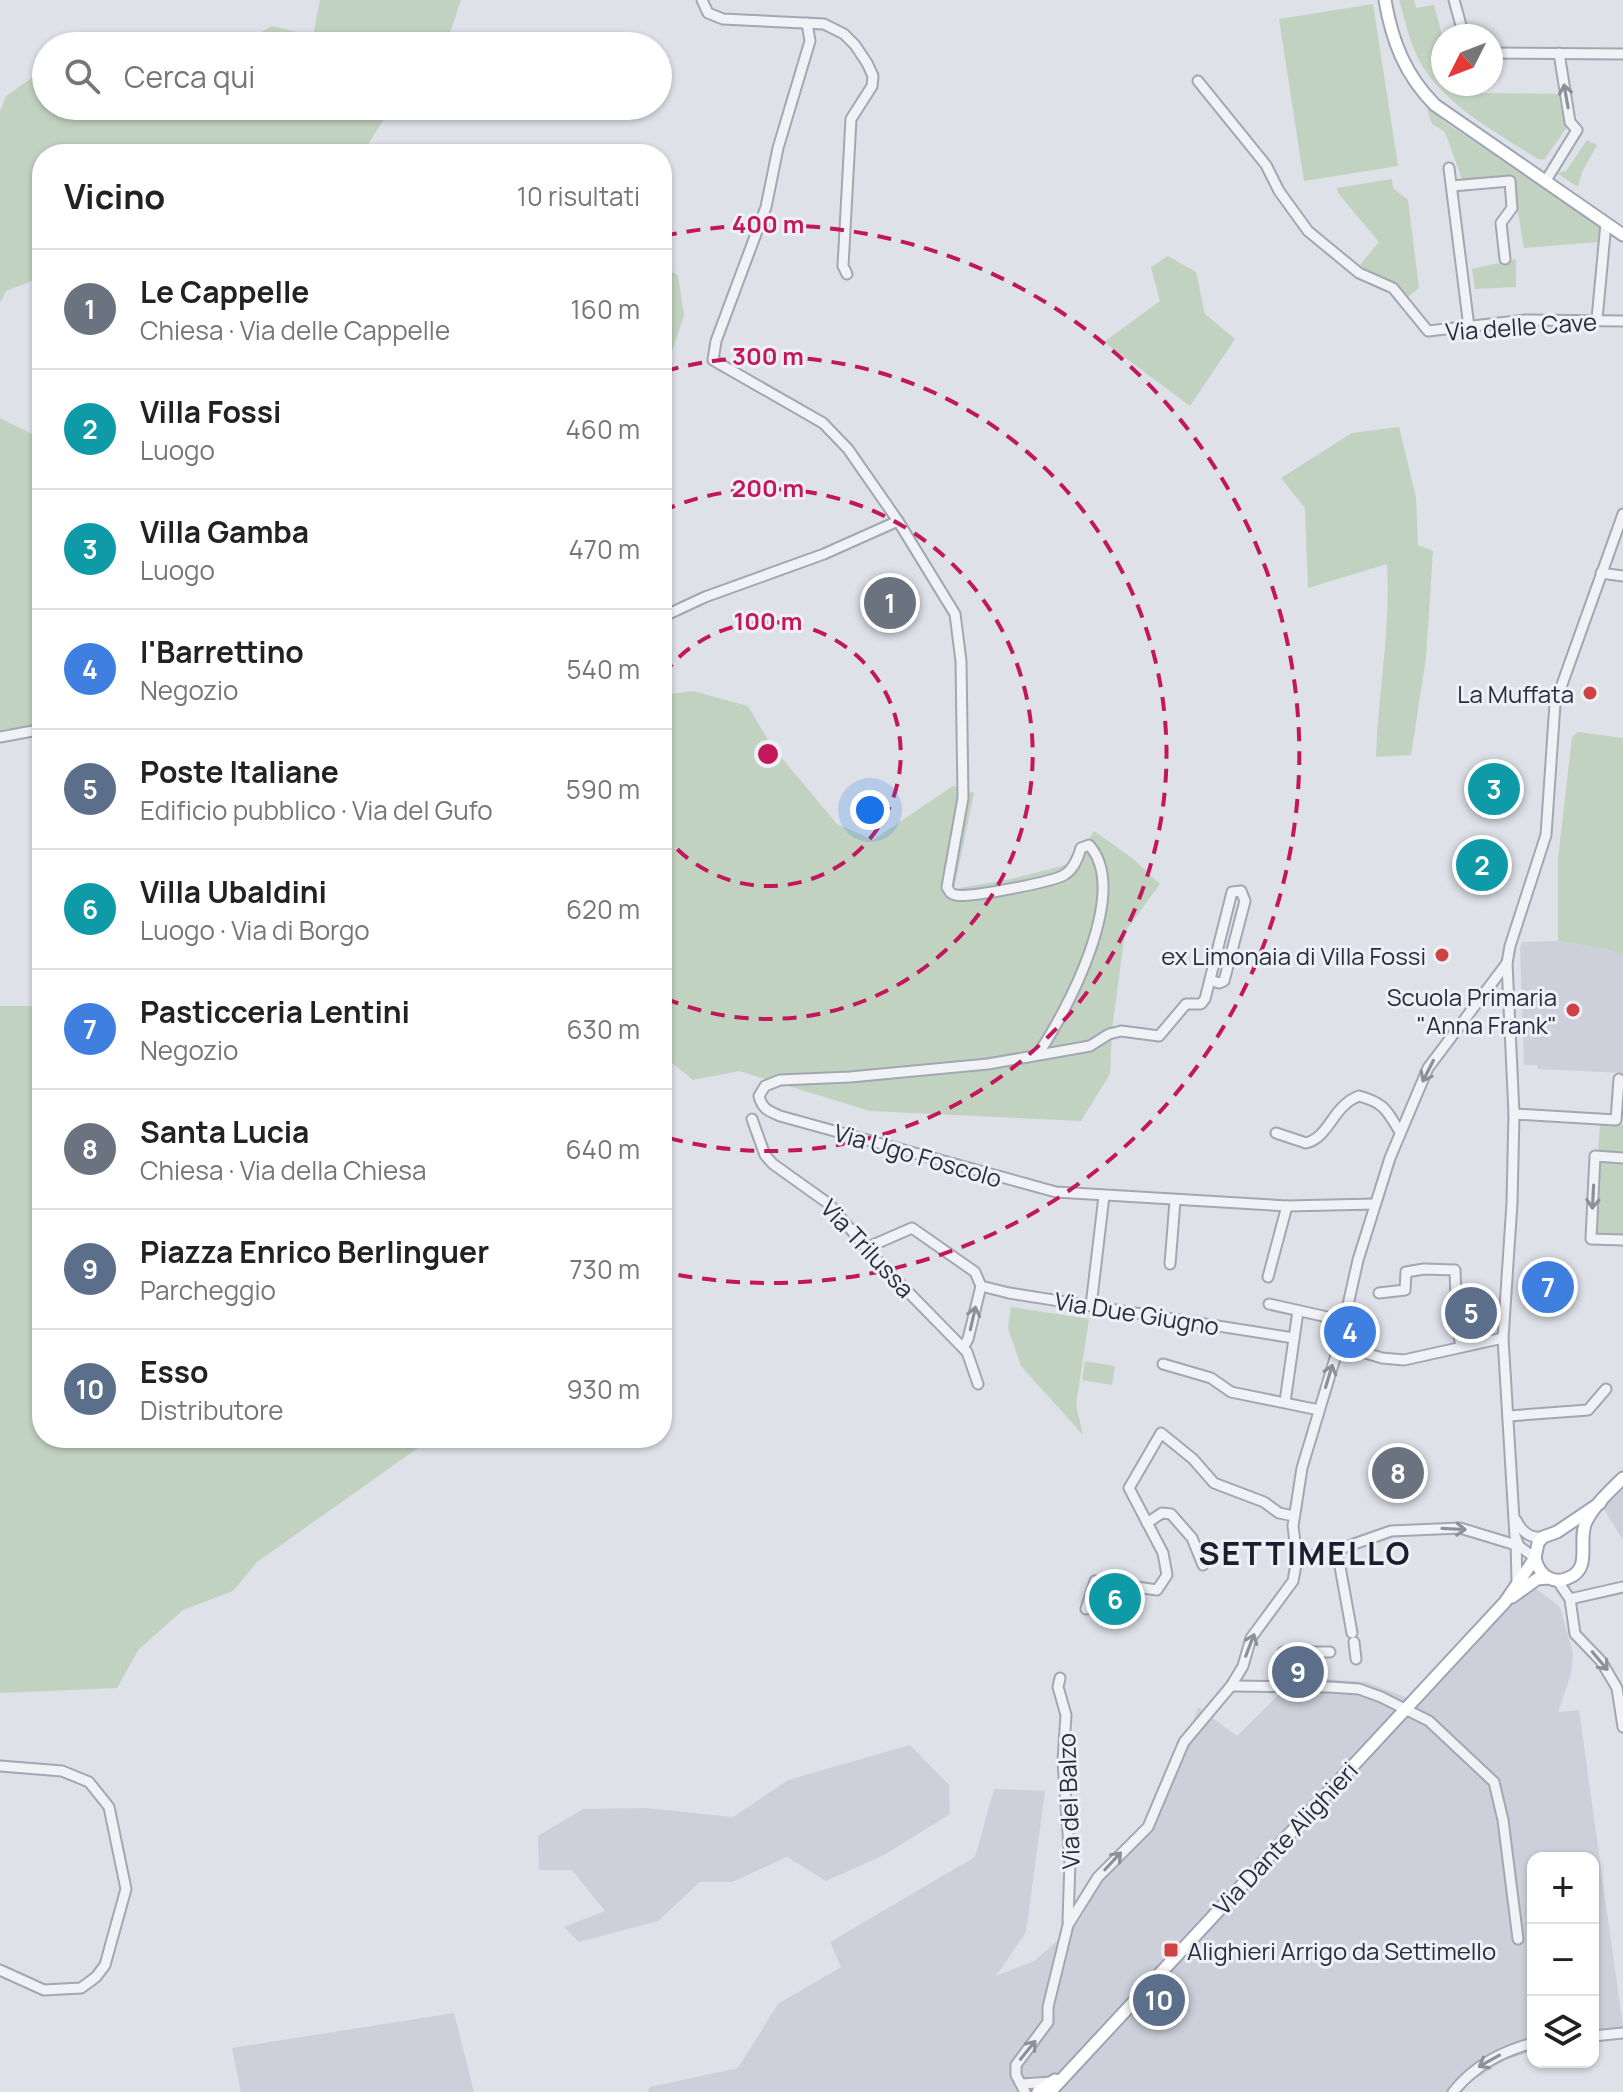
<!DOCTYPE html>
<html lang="it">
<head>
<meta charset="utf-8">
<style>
	body { margin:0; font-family:Manrope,sans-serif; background:#f2f2f2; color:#222 }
	.controls { position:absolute; right:24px; bottom:24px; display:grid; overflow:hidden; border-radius:16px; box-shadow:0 2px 6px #0004 }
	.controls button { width:72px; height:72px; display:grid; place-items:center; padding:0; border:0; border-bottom:2px solid #e0e0e0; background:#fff; color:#222; font:40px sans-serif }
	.compass { position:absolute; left:1431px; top:24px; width:72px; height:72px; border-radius:50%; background:#fff; box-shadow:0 2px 6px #0004; rotate:228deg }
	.you { position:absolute; left:870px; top:810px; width:28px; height:28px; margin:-20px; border:6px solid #fff; border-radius:50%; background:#1a73e8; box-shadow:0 0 0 12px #1a73e833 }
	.badge { display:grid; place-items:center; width:52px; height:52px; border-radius:50%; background:#ea580c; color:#fff; font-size:26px; font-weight:700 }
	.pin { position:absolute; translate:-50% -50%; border:4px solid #fff; box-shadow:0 2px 8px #0006 }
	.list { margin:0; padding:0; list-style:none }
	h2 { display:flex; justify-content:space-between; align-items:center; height:104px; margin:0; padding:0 32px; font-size:34px }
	h2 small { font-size:26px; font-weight:400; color:#767676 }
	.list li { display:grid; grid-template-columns:52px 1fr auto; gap:24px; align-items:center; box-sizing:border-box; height:120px; padding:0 32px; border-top:2px solid #e0e0e0 }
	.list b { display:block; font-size:30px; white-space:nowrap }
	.list p { margin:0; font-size:26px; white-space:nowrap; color:#767676 }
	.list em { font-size:26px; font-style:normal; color:#767676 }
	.icon { flex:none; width:44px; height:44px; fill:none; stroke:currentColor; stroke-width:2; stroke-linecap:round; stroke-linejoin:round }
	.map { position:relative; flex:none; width:1623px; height:2092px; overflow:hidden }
	.search { position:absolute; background:#fff; box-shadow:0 2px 6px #0004; left:32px; top:32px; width:640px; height:88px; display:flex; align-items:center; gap:20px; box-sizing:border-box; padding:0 28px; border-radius:44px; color:#767676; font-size:30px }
	.panel { position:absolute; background:#fff; box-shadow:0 2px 6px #0004; left:32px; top:144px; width:640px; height:1304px; border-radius:32px }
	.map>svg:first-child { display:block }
</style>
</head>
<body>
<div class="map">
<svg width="1623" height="2092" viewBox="0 0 1623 2092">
	<rect width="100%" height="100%" fill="#dee1e8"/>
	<g fill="#cdd0da">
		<path d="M 1558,941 L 1606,949 L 1623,956 L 1623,1073 L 1538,1069 L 1537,1065 L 1524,1065 L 1520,947 L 1522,942 Z"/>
		<path d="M 1623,1478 L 1623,1540 L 1600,1503 Z"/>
		<path d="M 1520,1576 L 1560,1607 L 1573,1653 L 1571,1674 L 1558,1712 L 1579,1710 L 1623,2027 L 1593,2035 L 1593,1858 L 1533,1858 L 1533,2051 L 1505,2060 L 1467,2085 L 1463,2092 L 647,2092 L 650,2087 L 738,2068 L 778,2004 L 841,1967 L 830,1942 L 975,1857 L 994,1789 L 1045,1791 L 1026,1932 L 996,1976 L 1034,1961 L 1077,1924 L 1105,1878 L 1167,1798 L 1198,1707 L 1237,1736 L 1297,1677 L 1366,1682 L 1408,1698 Z"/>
		<path d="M 910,1745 L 949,1785 L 950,1814 L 884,1855 L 826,1881 L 787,1857 L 732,1882 L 700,1882 L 658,1921 L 579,1942 L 564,1927 L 605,1911 L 572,1870 L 539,1870 L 538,1836 L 583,1809 L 646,1808 L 733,1817 L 788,1780 Z"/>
		<path d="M 454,2013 L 474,2092 L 241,2092 L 232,2048 Z"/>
	</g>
	<g fill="#c2d2c0">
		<path d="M 320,0 L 461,0 L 446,45 L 431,41 L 427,46 L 237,46 L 272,26 L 313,36 Z"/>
		<path d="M 1399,0 L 1414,0 L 1416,8 L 1434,5 L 1443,39 L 1443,84 L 1475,84 L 1476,93 L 1561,94 L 1567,127 L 1544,160 L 1538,159 C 1499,134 1451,109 1425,70 C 1411,50 1406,23 1399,0 Z"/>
		<path d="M 1373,4 L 1398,166 L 1304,181 L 1279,19 Z"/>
		<path d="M 46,68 L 46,106 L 392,106 L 362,154 L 42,154 L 42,277 L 6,291 L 0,303 L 0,111 L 6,96 Z"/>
		<path d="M 1426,105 L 1446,123 L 1601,225 L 1598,242 L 1524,248 L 1512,177 L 1463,182 L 1445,132 L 1432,124 Z"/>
		<path d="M 1587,140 L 1597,145 L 1582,172 L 1578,187 L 1557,173 L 1566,171 Z"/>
		<path d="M 1392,179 L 1393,188 L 1408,200 L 1419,288 L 1408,297 C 1392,283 1375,278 1360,265 L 1379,242 L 1338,193 L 1337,188 Z"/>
		<path d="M 1168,256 L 1196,272 L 1205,314 L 1235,339 L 1190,406 L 1104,342 L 1160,301 L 1151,267 Z"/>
		<path d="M 1516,259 L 1516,287 L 1475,289 L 1472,269 Z"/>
		<path d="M 662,266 L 678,275 L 684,316 L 662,380 Z"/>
		<path d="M 0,418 L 42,439 L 42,735 L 0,741 Z"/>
		<path d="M 1399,427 L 1416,497 L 1418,545 L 1433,551 L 1426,658 L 1411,755 L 1376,757 C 1378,692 1391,629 1387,564 L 1308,588 L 1305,508 L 1281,478 L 1352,433 Z"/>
		<path d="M 693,691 L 748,706 L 771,745 L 837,824 L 873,840 L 953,786 L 974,793 L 954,889 L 1011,879 L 1073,863 L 1094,831 L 1132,858 L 1160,884 L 1125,932 L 1112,1030 L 1110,1074 L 1081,1121 L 870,1111 L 739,1071 L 693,1080 L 662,1055 L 662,695 Z"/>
		<path d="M 1578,732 L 1623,738 L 1623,956 L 1606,949 L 1558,941 L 1558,859 L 1572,737 Z"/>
		<path d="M 0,1006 L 42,1006 L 42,1438 L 432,1438 L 257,1562 L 233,1591 L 183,1610 L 139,1649 L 117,1688 L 0,1693 Z"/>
		<path d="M 1600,1124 L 1623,1125 L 1623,1155 L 1598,1153 Z"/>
		<path d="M 1600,1160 L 1623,1161 L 1623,1238 L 1596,1236 L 1594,1234 L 1598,1162 Z"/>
		<path d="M 1011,1307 L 1089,1319 L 1076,1405 L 1083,1435 L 1021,1366 L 1008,1328 Z"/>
		<path d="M 1085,1361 L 1115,1366 L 1112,1385 L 1082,1380 Z"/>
	</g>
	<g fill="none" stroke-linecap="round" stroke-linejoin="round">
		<defs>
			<g id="minor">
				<path d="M 702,0 L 708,13 L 723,19 L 824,24 L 844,34 L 855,45 L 867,63 L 873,76 L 872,86 L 851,119 L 843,266 L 847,274"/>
				<path d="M 1454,0 L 1464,36"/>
				<path d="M 807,23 L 810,41 L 778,148 L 766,207 L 716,341 L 713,360 L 823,423 L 848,449 L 898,521 L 955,614 L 961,661 L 963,798 L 947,887 C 950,892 950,894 956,895 C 970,898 1052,882 1064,875 C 1074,869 1078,858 1081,848 L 1089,845 C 1131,891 1067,1011 1038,1054"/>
				<path d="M 1491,53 L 1623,54"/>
				<path d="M 1198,81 L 1266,165 L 1279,191 L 1308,231 L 1359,273 L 1393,288 L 1428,331 L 1526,320 L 1623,321"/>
				<path d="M 1449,168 L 1469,327"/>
				<path d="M 1545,182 L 1577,130 L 1570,122 L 1559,53"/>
				<path d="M 1452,186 L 1510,181 L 1512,208 L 1501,223 L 1505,259"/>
				<path d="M 1597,319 L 1606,223"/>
				<path d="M 1601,573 L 1623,576"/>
				<path d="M 662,617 L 705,597 L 824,554 L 898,521"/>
				<path d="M 0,737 L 38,730 L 42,726"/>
				<path d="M 1507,963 L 1514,1114 L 1512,1203 L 1503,1338 L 1515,1536 L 1519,1546 L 1535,1558"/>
				<path d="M 1210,980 L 1219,983 L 1224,981 L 1245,901 L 1241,891 L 1232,892 L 1205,999 L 1201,1004 L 1186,1004 L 1159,1036 L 1121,1031 L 1109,1034 L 1090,1046 L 988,1064 L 850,1077 L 780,1080 L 765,1086 L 759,1096 C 762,1109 769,1111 780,1116 L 1056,1192 L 1287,1206 L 1375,1204"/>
				<path d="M 1514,1114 L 1616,1120 L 1619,1079"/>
				<path d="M 752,1119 L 765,1155 L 773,1164 L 829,1204 L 875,1258 L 967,1352 L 978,1384"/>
				<path d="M 1276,1133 L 1306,1143 C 1330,1137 1332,1106 1359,1096 C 1385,1103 1387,1111 1400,1132"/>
				<path d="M 1623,1158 L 1595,1156 L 1591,1239 L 1623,1240"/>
				<path d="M 866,1248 L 912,1228 L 975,1272 L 981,1286 L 1009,1293 L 1294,1338"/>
				<path d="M 1170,1264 L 1175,1201"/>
				<path d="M 1268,1277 L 1287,1206"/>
				<path d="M 1379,1293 L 1405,1290 L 1406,1272 L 1424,1269 L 1455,1270 L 1457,1326 L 1461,1346"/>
				<path d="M 1269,1304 L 1345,1321"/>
				<path d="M 1091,1306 L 1104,1196"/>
				<path d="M 1339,1345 L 1382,1358 L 1404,1360 L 1503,1338"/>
				<path d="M 963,1348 L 968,1339 L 981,1286"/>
				<path d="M 1163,1364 L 1211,1378 L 1231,1392 L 1319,1410"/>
				<path d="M 1285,1402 L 1298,1311"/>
				<path d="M 1508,1416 L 1588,1410 L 1606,1389"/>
				<path d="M 1516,1520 C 1522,1532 1530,1539 1543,1537"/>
				<path d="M 1147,1523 L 1162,1513 L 1171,1514 L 1192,1538 L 1203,1565"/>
				<path d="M 1516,1539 L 1517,1584"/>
				<path d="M 1297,1559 L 1334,1551 L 1391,1531 L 1460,1528 L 1516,1545"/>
				<path d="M 1339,1561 L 1352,1633"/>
				<path d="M 1557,1580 L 1570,1599 L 1575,1634 L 1601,1661 L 1617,1688 L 1623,1727"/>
				<path d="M 1570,1599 L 1623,1587"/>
				<path d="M 1086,1609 L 1095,1581 L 1157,1590 L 1167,1575 L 1163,1553 L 1129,1488 L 1161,1433 L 1193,1459 L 1214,1483 L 1264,1502 L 1279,1513 L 1294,1516"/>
				<path d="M 1354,1642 L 1356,1659"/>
				<path d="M 1283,1652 L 1330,1652"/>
				<path d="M 1060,1678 L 1058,1687 L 1066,1715 L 1063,1761 L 1070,1861 L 1068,1921"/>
				<path d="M 1231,1686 L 1330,1687 L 1359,1689 L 1381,1697 L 1429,1721 L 1494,1782 L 1503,1820 L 1518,1939"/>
				<path d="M 0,1766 L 62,1771 L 89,1782 L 109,1807 L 126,1889 L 105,1965 L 96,1977 L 81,1988 L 44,1990 L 0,1970"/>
				<path d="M 1593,2036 L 1623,2033"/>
				<path d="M 1022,2084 L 1051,2082"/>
				<path d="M 1025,2092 L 1016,2075 L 1016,2065 L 1048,2022 L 1048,2007 L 1068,1925 L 1098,1877 L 1148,1827 L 1184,1742 L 1231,1686 L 1243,1666 L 1251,1638 L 1293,1581 L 1297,1559 L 1293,1526 L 1302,1468 L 1339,1345 L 1358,1260 L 1390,1158 L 1428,1068 L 1507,963 L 1510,946 L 1546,835 L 1555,704 L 1623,514"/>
				<path d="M 1453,2092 C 1475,2065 1501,2052 1533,2043"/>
			</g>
			<g id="major">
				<path d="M 1385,0 C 1392,41 1405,75 1435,105 L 1623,235"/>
				<path d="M 1535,1558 C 1537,1566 1540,1574 1549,1578 C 1555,1581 1562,1581 1568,1578 C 1593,1569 1577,1540 1586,1522 C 1594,1505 1610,1491 1623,1478"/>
				<path d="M 1512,1597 L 1537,1579 L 1548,1578"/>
				<path d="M 1038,2092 L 1055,2080"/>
				<path d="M 1050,2092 L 1505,1602 L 1535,1558 L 1538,1543 L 1543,1537 L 1557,1532 L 1600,1503"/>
			</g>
		</defs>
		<use href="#minor" stroke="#a3a7b2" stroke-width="13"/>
		<use href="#major" stroke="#9ea4b4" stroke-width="15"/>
		<use href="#minor" stroke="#f1f2f6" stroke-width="9"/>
		<use href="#major" stroke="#fff" stroke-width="11"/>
	</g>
	<defs><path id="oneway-shaft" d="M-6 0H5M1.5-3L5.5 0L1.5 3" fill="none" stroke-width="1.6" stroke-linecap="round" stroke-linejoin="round" transform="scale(2)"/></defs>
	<g stroke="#8c909a">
		<use href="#oneway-shaft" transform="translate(1566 96) rotate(-100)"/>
		<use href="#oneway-shaft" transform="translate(1428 1071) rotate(117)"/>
		<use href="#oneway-shaft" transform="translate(1593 1197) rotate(93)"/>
		<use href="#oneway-shaft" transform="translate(973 1318) rotate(-77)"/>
		<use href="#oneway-shaft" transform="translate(1329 1376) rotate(-73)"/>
		<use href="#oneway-shaft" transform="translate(1454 1529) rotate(3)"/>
		<use href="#oneway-shaft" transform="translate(1250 1645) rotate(-69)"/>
		<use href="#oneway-shaft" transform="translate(1600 1661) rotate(50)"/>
		<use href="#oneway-shaft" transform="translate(1113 1861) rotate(-47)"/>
		<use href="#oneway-shaft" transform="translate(1028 2050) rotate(-51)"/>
		<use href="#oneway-shaft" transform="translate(1489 2061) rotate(151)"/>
	</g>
	<g fill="none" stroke="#c2185b" stroke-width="4" stroke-dasharray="14 10">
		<path d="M663 675A132 132 0 1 1 663 833"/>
		<path d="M662 511A265 265 0 1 1 662 997"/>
		<path d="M665 371A397 397 0 1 1 665 1137"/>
		<path d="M663 236A529 529 0 1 1 663 1272"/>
	</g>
	<g fill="#cf4244" stroke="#eef0f6" stroke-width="3">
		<circle cx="1590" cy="693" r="8"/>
		<circle cx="1442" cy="955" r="8"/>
		<circle cx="1573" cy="1010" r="8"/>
		<rect x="1163" y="1942" width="16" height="16" rx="4"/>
	</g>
	<g text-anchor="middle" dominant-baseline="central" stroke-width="6" stroke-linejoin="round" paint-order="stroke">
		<g font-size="24" fill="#272d3f" stroke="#eef0f6">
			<text transform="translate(1521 326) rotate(-4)">Via delle Cave</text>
			<text transform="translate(918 1155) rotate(16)">Via Ugo Foscolo</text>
			<text transform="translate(868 1248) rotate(47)">Via Trilussa</text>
			<text transform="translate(1137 1313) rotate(9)">Via Due Giugno</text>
			<text transform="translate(1068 1801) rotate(-92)">Via del Balzo</text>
			<text transform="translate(1285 1838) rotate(-47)">Via Dante Alighieri</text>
		</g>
		<g font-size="24" fill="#272d3f" stroke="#eef0f6" text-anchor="end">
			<text x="1574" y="693">La Muffata</text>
			<text x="1426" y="955">ex Limonaia di Villa Fossi</text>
			<text x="1557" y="996">Scuola Primaria<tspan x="1557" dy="28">"Anna Frank"</tspan></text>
			<text x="1187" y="1950" text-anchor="start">Alighieri Arrigo da Settimello</text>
		</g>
		<g font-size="32" font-weight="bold" letter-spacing="2" fill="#1a1e30" stroke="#eef0f6">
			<text x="1305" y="1553">SETTIMELLO</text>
		</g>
	</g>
	<circle cx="768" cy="754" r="12" fill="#c2185b" stroke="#eef0f6" stroke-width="4"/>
	<g font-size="24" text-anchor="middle" font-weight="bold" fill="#c2185b" stroke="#eef0f6" stroke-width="6" stroke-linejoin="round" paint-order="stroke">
		<text x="768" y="233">400 m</text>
		<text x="768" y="365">300 m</text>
		<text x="768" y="497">200 m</text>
		<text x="768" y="630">100 m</text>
	</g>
</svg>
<div class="controls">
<button>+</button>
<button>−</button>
<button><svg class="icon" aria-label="layers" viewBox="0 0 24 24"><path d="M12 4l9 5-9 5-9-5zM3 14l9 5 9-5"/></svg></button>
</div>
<svg class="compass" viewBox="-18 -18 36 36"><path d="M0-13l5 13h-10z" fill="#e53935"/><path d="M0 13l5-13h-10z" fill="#767676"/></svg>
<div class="you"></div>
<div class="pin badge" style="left:890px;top:603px;background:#6b7280">1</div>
<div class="pin badge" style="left:1482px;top:865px;background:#0f9aa8">2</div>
<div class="pin badge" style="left:1494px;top:789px;background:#0f9aa8">3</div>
<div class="pin badge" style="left:1350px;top:1332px;background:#3f7fe0">4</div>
<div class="pin badge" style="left:1471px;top:1313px;background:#5c6f8a">5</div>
<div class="pin badge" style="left:1115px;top:1599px;background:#0f9aa8">6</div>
<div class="pin badge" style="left:1548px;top:1287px;background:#3f7fe0">7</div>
<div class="pin badge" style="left:1398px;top:1473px;background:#6b7280">8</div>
<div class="pin badge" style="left:1298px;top:1672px;background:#5c6f8a">9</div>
<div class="pin badge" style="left:1159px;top:2000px;background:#5c6f8a">10</div>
<div class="search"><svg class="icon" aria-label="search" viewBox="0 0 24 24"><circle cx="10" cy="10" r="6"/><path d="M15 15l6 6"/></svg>Cerca qui</div>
<section class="panel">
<h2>Vicino<small>10 risultati</small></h2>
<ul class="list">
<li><span class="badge" style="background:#6b7280">1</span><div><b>Le Cappelle</b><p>Chiesa · Via delle Cappelle</p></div><em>160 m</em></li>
<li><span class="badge" style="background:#0f9aa8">2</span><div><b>Villa Fossi</b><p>Luogo</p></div><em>460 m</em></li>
<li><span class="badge" style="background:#0f9aa8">3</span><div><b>Villa Gamba</b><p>Luogo</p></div><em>470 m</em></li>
<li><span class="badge" style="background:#3f7fe0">4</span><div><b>I'Barrettino</b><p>Negozio</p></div><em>540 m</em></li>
<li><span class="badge" style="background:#5c6f8a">5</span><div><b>Poste Italiane</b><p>Edificio pubblico · Via del Gufo</p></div><em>590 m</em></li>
<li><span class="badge" style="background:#0f9aa8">6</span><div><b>Villa Ubaldini</b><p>Luogo · Via di Borgo</p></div><em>620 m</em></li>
<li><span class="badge" style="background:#3f7fe0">7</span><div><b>Pasticceria Lentini</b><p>Negozio</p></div><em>630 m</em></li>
<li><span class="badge" style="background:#6b7280">8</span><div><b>Santa Lucia</b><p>Chiesa · Via della Chiesa</p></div><em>640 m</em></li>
<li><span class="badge" style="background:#5c6f8a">9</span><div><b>Piazza Enrico Berlinguer</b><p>Parcheggio</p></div><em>730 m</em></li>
<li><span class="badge" style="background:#5c6f8a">10</span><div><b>Esso</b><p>Distributore</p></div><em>930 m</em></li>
</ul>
</section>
</div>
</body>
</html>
